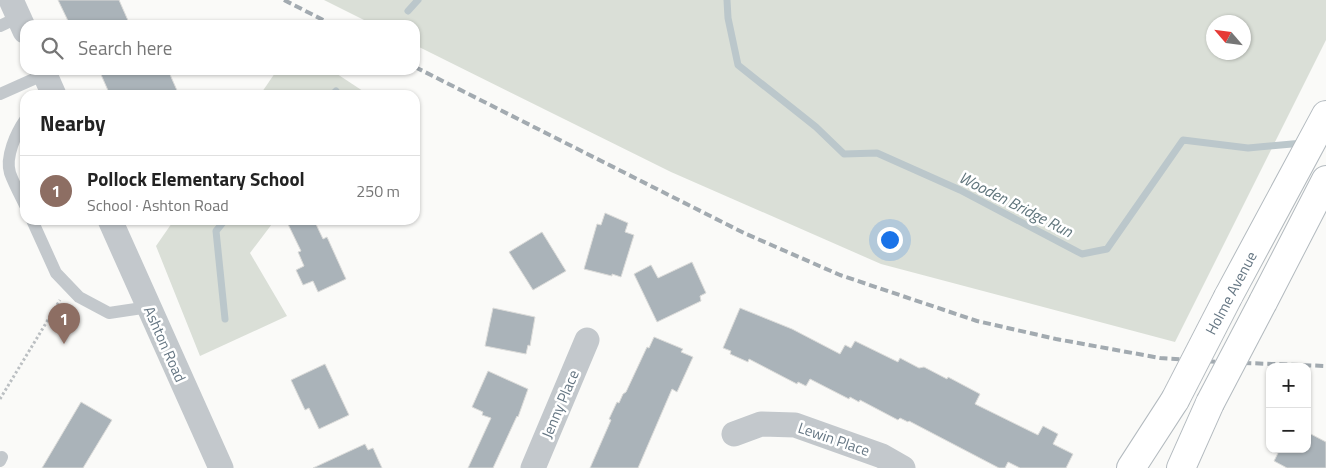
<!DOCTYPE html>
<html lang="en">
<head>
<meta charset="utf-8">
<style>
	body { margin:0; font-family:"Titillium Web",sans-serif; background:#f6f6f6; color:#222 }
	.controls { position:absolute; right:15px; bottom:15px; display:grid; overflow:hidden; border-radius:10px; box-shadow:0 1px 4px #0004 }
	.controls button { width:45px; height:45px; display:grid; place-items:center; padding:0; border:0; border-bottom:1px solid #e0e0e0; background:#fff; color:#222; font:25px sans-serif }
	.compass { position:absolute; left:1206px; top:15px; width:45px; height:45px; border-radius:50%; background:#fff; box-shadow:0 1px 4px #0004; rotate:298deg }
	.you { position:absolute; left:889px; top:239px; width:18px; height:18px; margin:-12px; border:4px solid #fff; border-radius:50%; background:#1a73e8; box-shadow:0 0 0 8px #1a73e833 }
	.badge { display:grid; place-items:center; width:32px; height:32px; border-radius:50%; background:#e4572e; color:#fff; font-size:16px; font-weight:700 }
	.pin { position:absolute; translate:-50% -41px; filter:drop-shadow(0 1px 2px #0008) }
	.pin::after { content:''; position:absolute; top:26px; width:18px; height:15px; background:inherit; clip-path:polygon(0 0,100% 0,50% 100%) }
	.list { margin:0; padding:0; list-style:none }
	h2 { display:flex; justify-content:space-between; align-items:center; height:65px; margin:0; padding:0 20px; font-size:21px }
	h2 small { font-size:16px; font-weight:400; color:#767676 }
	.list li { display:grid; grid-template-columns:32px 1fr auto; gap:15px; align-items:center; box-sizing:border-box; height:70px; padding:0 20px; border-top:1px solid #e0e0e0 }
	.list b { display:block; font-size:19px; white-space:nowrap }
	.list p { margin:0; font-size:16px; white-space:nowrap; color:#767676 }
	.list em { font-size:16px; font-style:normal; color:#767676 }
	.icon { flex:none; width:28px; height:28px; fill:none; stroke:currentColor; stroke-width:2; stroke-linecap:round; stroke-linejoin:round }
	.map { position:relative; flex:none; width:1326px; height:468px; overflow:hidden }
	.search { position:absolute; background:#fff; box-shadow:0 1px 4px #0004; left:20px; top:20px; width:400px; height:55px; display:flex; align-items:center; gap:12px; box-sizing:border-box; padding:0 18px; border-radius:15px; color:#767676; font-size:19px }
	.panel { position:absolute; background:#fff; box-shadow:0 1px 4px #0004; left:20px; top:90px; width:400px; height:135px; border-radius:15px }
	.map>svg:first-child { display:block }
</style>
</head>
<body>
<div class="map">
<svg width="1326" height="468" viewBox="0 0 1326 468">
	<rect width="100%" height="100%" fill="#fafaf8"/>
	<g fill="#dadfd7" fill-rule="evenodd">
		<path d="M 324,0 L 1326,0 L 1326,40 L 1175,342 L 881,264 L 671,172 L 415,45 L 415,25 L 374,25 ZM 1244,22 L 1244,52 L 1214,52 L 1214,22 Z"/>
		<path d="M 277,70 L 331,70 L 369,95 L 260,95 Z"/>
		<path d="M 174,220 L 275,220 L 250,253 L 287,316 L 200,356 L 156,246 Z"/>
	</g>
	<g fill="none" stroke-linecap="round" stroke-linejoin="round">
		<g stroke="#bbc7cb" stroke-width="7">
			<path d="M 727,0 L 728,18 L 738,65 L 816,127 L 844,154 L 877,153 L 960,190 L 1082,254 L 1107,249 L 1183,140 L 1248,148 L 1303,143"/>
			<path d="M 408,11 L 418,0"/>
			<path d="M 332,95 L 336,91"/>
			<path d="M 225,319 L 216,231 L 225,220"/>
		</g>
	</g>
	<g fill="#aab3b9" stroke="#dcdcda">
		<path d="M 58,0 L 119,0 L 130,25 L 70,25 Z"/>
		<path d="M 99,70 L 168,70 L 179,95 L 110,95 Z"/>
		<path d="M 605,213 L 628,223 L 625,232 L 634,235 L 621,277 L 612,274 L 612,276 L 584,269 L 597,224 L 601,225 Z"/>
		<path d="M 286,220 L 314,220 L 323,239 L 327,237 L 346,279 L 318,292 L 313,281 L 303,285 L 296,270 L 304,266 L 298,252 L 301,251 Z"/>
		<path d="M 542,232 L 566,271 L 533,290 L 509,252 Z"/>
		<path d="M 692,262 L 706,293 L 700,296 L 701,301 L 657,322 L 634,274 L 651,265 L 658,278 Z"/>
		<path d="M 493,308 L 535,317 L 530,346 L 528,345 L 526,354 L 485,346 Z"/>
		<path d="M 740,308 L 792,329 L 840,354 L 845,345 L 851,348 L 855,341 L 898,362 L 900,358 L 919,368 L 924,367 L 947,379 L 948,377 L 980,394 L 975,404 L 1038,435 L 1043,426 L 1058,434 L 1053,444 L 1073,454 L 1066,468 L 1020,468 L 1008,462 L 1005,468 L 999,468 L 909,421 L 908,422 L 900,418 L 898,420 L 860,400 L 859,402 L 850,397 L 849,399 L 810,379 L 806,386 L 798,382 L 797,384 L 749,359 L 748,362 L 730,354 L 731,351 L 723,348 Z"/>
		<path d="M 654,337 L 683,349 L 681,352 L 693,357 L 677,392 L 672,389 L 638,468 L 590,468 L 611,420 L 609,419 L 617,402 L 619,403 L 623,394 L 626,392 L 647,347 L 649,348 Z"/>
		<path d="M 325,364 L 349,415 L 319,429 L 309,408 L 305,410 L 291,380 Z"/>
		<path d="M 488,371 L 528,389 L 518,417 L 517,416 L 493,468 L 468,468 L 491,418 L 482,415 L 483,412 L 472,407 Z"/>
		<path d="M 81,402 L 112,420 L 83,468 L 42,468 Z"/>
		<path d="M 1307,432 L 1326,442 L 1326,468 L 1287,468 L 1274,461 L 1280,449 L 1307,449 Z"/>
		<path d="M 365,444 L 368,450 L 373,448 L 382,468 L 313,468 Z"/>
	</g>
	<g fill="none" stroke-linecap="round" stroke-linejoin="round">
		<defs>
			<g id="secondary">
				<path d="M 1228,297 L 1326,115"/>
				<path d="M 1263,302 L 1326,180"/>
				<path d="M 1131,468 L 1175,400"/>
				<path d="M 1181,468 L 1210,403"/>
			</g>
		</defs>
		<use href="#secondary" stroke="#b3babf" stroke-width="30"/>
		<path stroke="#bbbfc2" stroke-width="3" stroke-dasharray="2.5 2.5" stroke-linecap="butt" d="M 0,399 L 60,300"/>
		<g stroke="#c3c8cc" stroke-width="12">
			<path d="M 0,26 L 19,17"/>
			<path d="M 0,94 L 45,74"/>
			<path d="M 25,120 C 16,133 5,157 10,173 C 14,184 20,195 25,205"/>
			<path d="M 32,220 L 56,273 L 79,297 L 109,313 L 149,307"/>
			<path d="M 0,461 L 2,457"/>
		</g>
		<g stroke="#c3c8cc" stroke-width="25">
			<path d="M 11,0 L 25,31"/>
			<path d="M 43,70 L 54,95"/>
			<path d="M 110,220 L 221,468"/>
			<path d="M 734,434 L 761,424 L 795,425 L 882,456 L 903,468"/>
			<path d="M 533,468 L 587,340"/>
		</g>
		<use href="#secondary" stroke="#fff" stroke-width="28"/>
		<g stroke="#a2aab0" stroke-width="4" stroke-dasharray="8 4" stroke-linecap="butt">
			<path d="M 284,0 L 333,25"/>
			<path d="M 415,67 L 744,233 L 840,275 L 977,321 L 1056,339 L 1160,358 L 1219,362 L 1326,366"/>
		</g>
		<defs>
			<g id="secondary-bridge">
				<path d="M 1175,400 L 1228,297"/>
				<path d="M 1210,403 L 1263,302"/>
			</g>
		</defs>
		<use href="#secondary-bridge" stroke="#b3babf" stroke-width="30" stroke-linecap="butt"/>
		<use href="#secondary-bridge" stroke="#fff" stroke-width="28"/>
	</g>
	<g text-anchor="middle" dominant-baseline="central" stroke-width="5" stroke-linejoin="round" paint-order="stroke">
		<g font-size="15" fill="#657683" stroke="#fff">
			<text transform="translate(1231 293) rotate(-62)">Holme Avenue</text>
			<text transform="translate(165 344) rotate(66)">Ashton Road</text>
			<text transform="translate(560 404) rotate(-67)">Jenny Place</text>
			<text transform="translate(834 439) rotate(19)">Lewin Place</text>
		</g>
		<g font-size="16" font-style="italic" fill="#60757c" stroke="#fff">
			<text transform="translate(1016 204) rotate(27)">Wooden Bridge Run</text>
		</g>
	</g>
</svg>
<div class="controls">
<button>+</button>
<button>−</button>
</div>
<svg class="compass" viewBox="-18 -18 36 36"><path d="M0-13l5 13h-10z" fill="#e53935"/><path d="M0 13l5-13h-10z" fill="#767676"/></svg>
<div class="you"></div>
<div class="pin badge" style="left:64px;top:344px;background:#8d6e63">1</div>
<div class="search"><svg class="icon" aria-label="search" viewBox="0 0 24 24"><circle cx="10" cy="10" r="6"/><path d="M15 15l6 6"/></svg>Search here</div>
<section class="panel">
<h2>Nearby<small></small></h2>
<ul class="list">
<li><span class="badge" style="background:#8d6e63">1</span><div><b>Pollock Elementary School</b><p>School · Ashton Road</p></div><em>250 m</em></li>
</ul>
</section>
</div>
</body>
</html>
